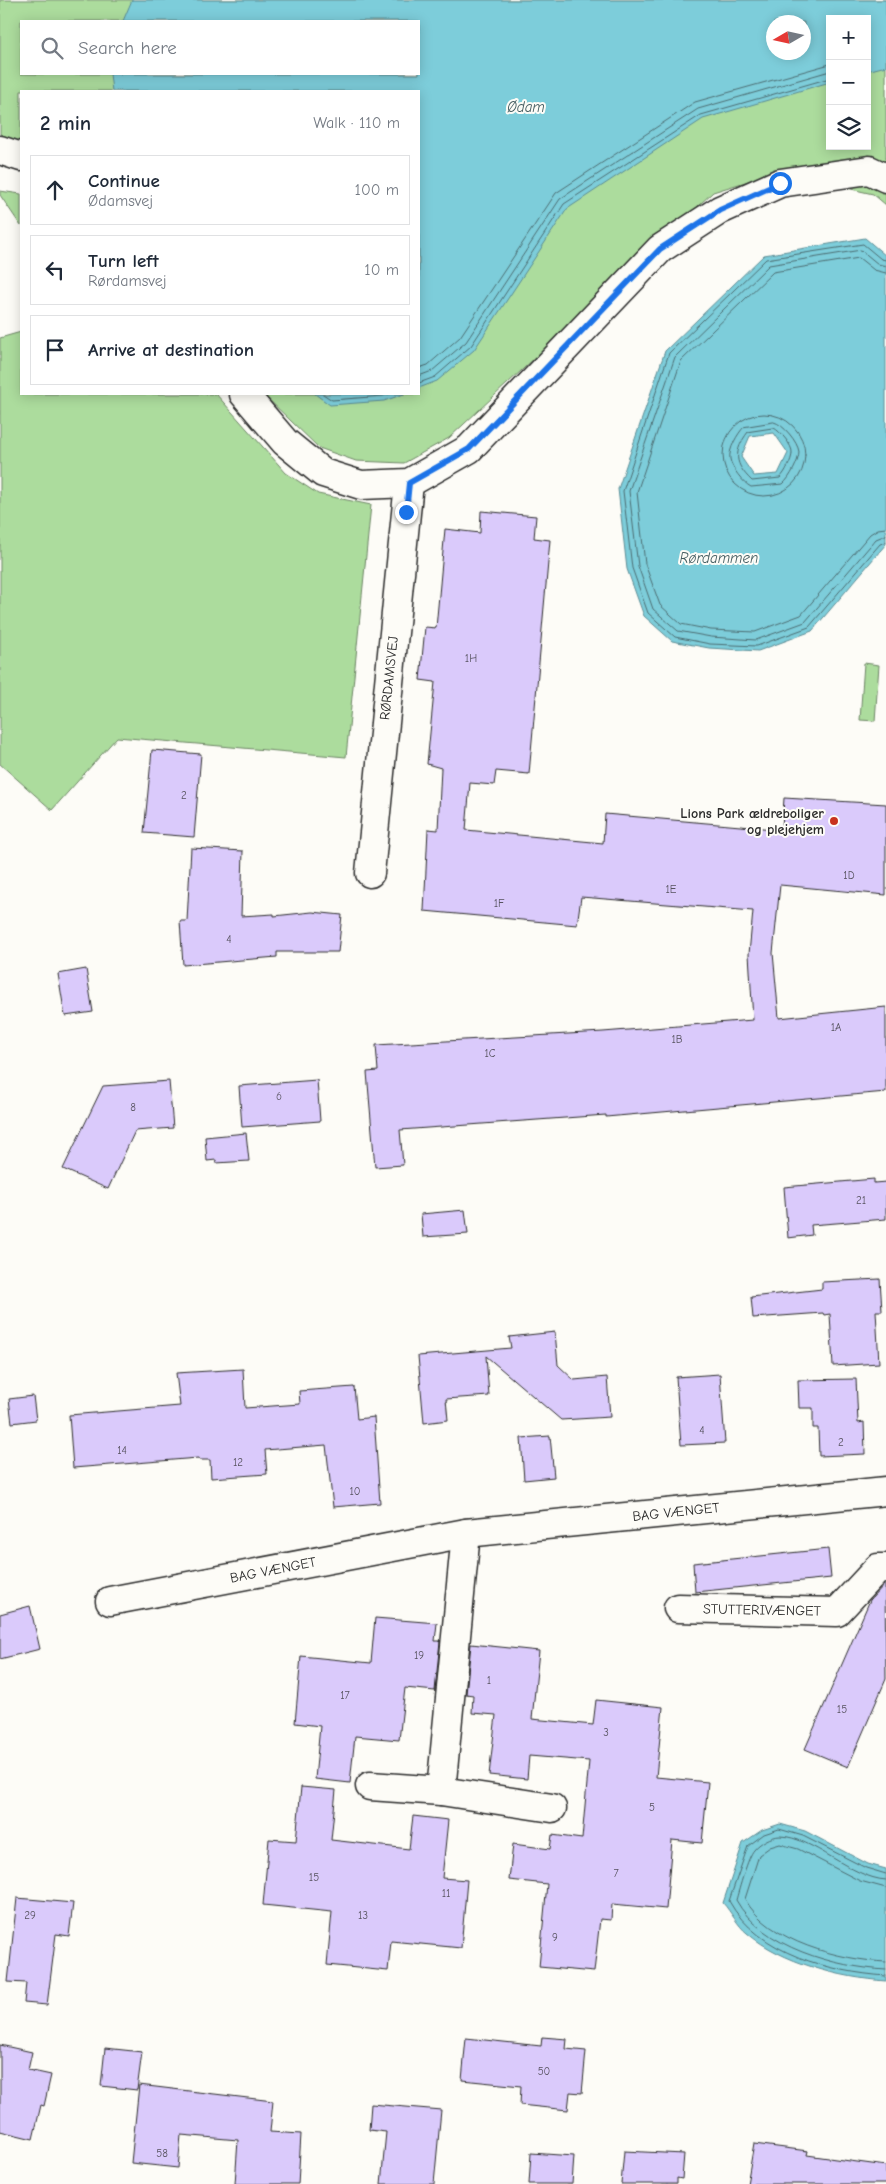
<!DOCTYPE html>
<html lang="en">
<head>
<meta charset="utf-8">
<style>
	body { margin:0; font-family:"Comic Neue",sans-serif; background:#f6f6f7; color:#1f2937 }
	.controls { position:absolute; right:15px; top:15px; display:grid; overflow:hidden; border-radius:0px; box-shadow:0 2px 12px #0003 }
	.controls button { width:45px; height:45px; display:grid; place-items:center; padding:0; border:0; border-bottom:1px solid #e0e1e3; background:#fff; color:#1f2937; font:25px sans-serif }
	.compass { position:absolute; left:766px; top:15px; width:45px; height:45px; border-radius:50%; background:#fff; box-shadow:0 2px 12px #0003; rotate:261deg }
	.stop { position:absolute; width:15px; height:15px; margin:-11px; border:4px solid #1a73e8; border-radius:50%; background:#fff }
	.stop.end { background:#1a73e8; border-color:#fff; box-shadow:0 1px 5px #0008 }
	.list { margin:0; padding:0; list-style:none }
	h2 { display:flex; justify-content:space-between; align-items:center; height:65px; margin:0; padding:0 20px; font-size:21px }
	h2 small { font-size:16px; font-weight:400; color:#747a83 }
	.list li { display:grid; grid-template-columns:32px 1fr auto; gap:15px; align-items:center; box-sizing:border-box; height:70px; margin:0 10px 10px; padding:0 10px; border:1px solid #e0e1e3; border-radius:0px }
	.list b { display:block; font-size:19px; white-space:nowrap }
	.list p { margin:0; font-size:16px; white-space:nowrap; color:#747a83 }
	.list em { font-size:16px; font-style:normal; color:#747a83 }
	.icon { flex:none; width:28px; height:28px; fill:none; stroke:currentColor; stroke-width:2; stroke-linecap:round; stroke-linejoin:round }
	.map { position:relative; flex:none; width:886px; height:2184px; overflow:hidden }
	.search { position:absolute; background:#fff; box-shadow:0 2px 12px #0003; left:20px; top:20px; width:400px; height:55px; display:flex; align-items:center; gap:12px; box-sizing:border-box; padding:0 18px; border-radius:0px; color:#747a83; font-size:19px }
	.panel { position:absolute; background:#fff; box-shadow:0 2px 12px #0003; left:20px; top:90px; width:400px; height:305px; border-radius:0px }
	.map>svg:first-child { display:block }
</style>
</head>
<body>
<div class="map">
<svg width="886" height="2184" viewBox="0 0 886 2184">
	<rect width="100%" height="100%" fill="#fdfcf7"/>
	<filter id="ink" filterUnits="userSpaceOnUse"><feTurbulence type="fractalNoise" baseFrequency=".02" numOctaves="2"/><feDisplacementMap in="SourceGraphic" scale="10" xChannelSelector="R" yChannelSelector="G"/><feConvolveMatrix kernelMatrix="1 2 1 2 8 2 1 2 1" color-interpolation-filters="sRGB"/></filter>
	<g filter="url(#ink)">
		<g fill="#acdc9d" stroke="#6c8464" fill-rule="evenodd">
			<path d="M 0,0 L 886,0 L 886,205 L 873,194 L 829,184 L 768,175 L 713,192 L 449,438 L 404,463 L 356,461 L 319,448 L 263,394 L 419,394 L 419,91 L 21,91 L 21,144 L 0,134 ZM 830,19 L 867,19 L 867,146 L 830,146 ZM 21,21 L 419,21 L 419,74 L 21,74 ZM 774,22 L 804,22 L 804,52 L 774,52 Z"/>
			<path d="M 0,191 L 21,194 L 21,226 L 0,195 Z"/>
			<path d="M 21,332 L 21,394 L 216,394 L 286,473 L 318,494 L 371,505 L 346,757 L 117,737 L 52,810 L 0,764 L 0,338 Z"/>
			<path d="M 864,663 L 879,665 L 875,721 L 860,720 Z"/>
		</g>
		<g fill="#7dcdda" stroke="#5c8c94" fill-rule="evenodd">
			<path d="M 132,0 L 886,0 L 886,66 L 867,71 L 867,19 L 830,19 L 830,82 L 703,119 L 567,209 L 474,350 L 437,381 L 419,388 L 419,91 L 112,91 L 110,74 L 419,74 L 419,21 L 123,21 ZM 804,22 L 804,52 L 774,52 L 774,22 Z"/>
			<path d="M 865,238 L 886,256 L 886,544 L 812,631 L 758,651 L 709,648 L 672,641 L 644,616 L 627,569 L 618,489 L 665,351 L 764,255 ZM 774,433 L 788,453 L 778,474 L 754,476 L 741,457 L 750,436 Z"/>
			<path d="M 315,394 L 404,394 L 384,401 L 330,405 Z"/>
			<path d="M 780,1824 L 805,1831 L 868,1864 L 886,1869 L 886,1981 C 841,1978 782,1963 747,1933 C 738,1926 731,1912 723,1903 L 743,1843 L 762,1830 Z"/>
		</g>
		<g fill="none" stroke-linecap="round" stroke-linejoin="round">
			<g stroke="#4c6c71" stroke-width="1">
				<path d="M 886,260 L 881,259 L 863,244 L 766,259 L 669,353 L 623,491 L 632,568 L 648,613 L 675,637 L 710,644 L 757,646 L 809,627 L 880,544 L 886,542"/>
				<path d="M 886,266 L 878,264 L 861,250 L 769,265 L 675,357 L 629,491 L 638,566 L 653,609 L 678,631 L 711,637 L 756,640 L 805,622 L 876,539 L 886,535"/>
				<path d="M 886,273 L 874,270 L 859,258 L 773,272 L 681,361 L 637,492 L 645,564 L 660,605 L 681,624 L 711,630 L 755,632 L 801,615 L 870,534 L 878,529 L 886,528"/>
				<path d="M 419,368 L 428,365 L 460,337 L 556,193 L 695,102 L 830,64"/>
				<path d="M 419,376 L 432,371 L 466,342 L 560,199 L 698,109 L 830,71"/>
				<path d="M 419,383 L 435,377 L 471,346 L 564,204 L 701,115 L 830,78"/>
				<path d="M 323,394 L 332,400 L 383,396 L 390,394"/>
				<circle cx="764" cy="455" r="41"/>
				<path d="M 774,422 C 783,424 798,442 799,452 C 799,461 790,478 783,484 L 751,487 C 743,483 731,467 730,459 C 728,450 738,433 744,427 Z"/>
				<path d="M 774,428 C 780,431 793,446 792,453 C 792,460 785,473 780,478 L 752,481 C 734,464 733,452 748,432 Z"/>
				<path d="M 886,1874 L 866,1868 L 803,1836 L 779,1829 L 764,1834 L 748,1846 L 729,1901 C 758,1954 831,1972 886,1976"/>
				<path d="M 886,1880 C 851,1878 813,1837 780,1836 C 772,1836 759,1843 754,1850 C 748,1856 739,1890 736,1900 C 762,1948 836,1967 886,1970"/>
				<path d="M 886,1888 L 860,1881 L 798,1849 L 780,1844 L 770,1847 L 759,1855 L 745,1899 C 768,1942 841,1960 886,1962"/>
			</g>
		</g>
		<g fill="#dacafb" stroke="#2b2b2b">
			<path d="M 481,511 L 536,516 L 534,538 L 550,540 L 529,774 L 496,771 L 494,785 L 470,783 L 466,830 L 603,843 L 605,814 L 774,829 L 782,828 L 784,798 L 886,804 L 886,895 L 780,885 L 773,953 L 779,1018 L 886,1007 L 886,1092 L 606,1117 L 606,1115 L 400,1130 L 403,1165 L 375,1167 L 367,1072 L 378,1071 L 376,1045 L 603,1032 L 753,1020 L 749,954 L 753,911 L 581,897 L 577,925 L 424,911 L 428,829 L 438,830 L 441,768 L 427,764 L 435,682 L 420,680 L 425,627 L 436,628 L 445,529 L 480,533 Z"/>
			<path d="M 152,750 L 201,754 L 194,837 L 144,833 Z"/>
			<path d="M 191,848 L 243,851 L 241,916 L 274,914 L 274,916 L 312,912 L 342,915 L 338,952 L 277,952 L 277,957 L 183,965 L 180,921 L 187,921 Z"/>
			<path d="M 86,969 L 93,1012 L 65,1016 L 58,974 Z"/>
			<path d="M 317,1080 L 320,1121 L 242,1127 L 239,1086 Z"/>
			<path d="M 169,1081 L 173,1128 L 135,1131 L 108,1189 L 63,1169 L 103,1086 Z"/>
			<path d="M 246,1133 L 249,1161 L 216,1163 L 216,1160 L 207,1161 L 205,1137 Z"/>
			<path d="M 874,1179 L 874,1183 L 886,1182 L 886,1219 L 811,1225 L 812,1235 L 788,1238 L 784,1187 Z"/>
			<path d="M 465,1210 L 468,1234 L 423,1237 L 421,1214 Z"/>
			<path d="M 880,1279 L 882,1311 L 876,1311 L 879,1363 L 833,1366 L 830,1314 L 824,1315 L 823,1313 L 753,1318 L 751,1297 L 822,1289 L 822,1282 Z"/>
			<path d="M 555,1332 L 558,1365 L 574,1380 L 607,1377 L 610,1417 L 561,1420 L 486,1356 L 489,1396 L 446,1399 L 448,1420 L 424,1423 L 418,1356 L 511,1348 L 509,1337 Z"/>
			<path d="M 243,1369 L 245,1408 L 300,1404 L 299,1391 L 354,1387 L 357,1419 L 374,1417 L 380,1503 L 333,1507 L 326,1445 L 265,1450 L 267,1474 L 211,1478 L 210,1460 L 199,1460 L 198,1458 L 73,1468 L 69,1415 L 180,1406 L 176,1373 Z"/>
			<path d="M 720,1374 L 725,1443 L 681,1445 L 676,1377 Z"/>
			<path d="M 856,1379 L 858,1423 L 864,1422 L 865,1454 L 819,1456 L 818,1428 L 813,1428 L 813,1408 L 799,1408 L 798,1380 Z"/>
			<path d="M 33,1396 L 36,1420 L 12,1423 L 9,1399 Z"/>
			<path d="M 550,1436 L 554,1477 L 524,1480 L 521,1438 Z"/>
			<path d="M 828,1549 L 831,1578 L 695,1592 L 693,1563 Z"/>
			<path d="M 885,1584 L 886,1679 L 848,1767 L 805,1749 L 870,1600 Z"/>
			<path d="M 30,1606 L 40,1649 L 0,1659 L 0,1614 Z"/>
			<path d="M 375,1618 L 437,1623 L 435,1641 L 440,1641 L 435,1691 L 405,1688 L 399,1740 L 355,1736 L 350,1783 L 315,1779 L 320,1726 L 295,1723 L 301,1656 L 371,1663 Z"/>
			<path d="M 471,1644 L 539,1651 L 532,1719 L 593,1725 L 596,1700 L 663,1707 L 656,1777 L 708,1782 L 702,1843 L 672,1840 L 666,1909 L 612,1904 L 611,1920 L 600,1919 L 594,1972 L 539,1967 L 547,1884 L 509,1880 L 513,1844 L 550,1849 L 552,1835 L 582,1839 L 589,1761 L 529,1756 L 527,1779 L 489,1775 L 496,1715 L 472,1713 L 473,1695 L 466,1694 Z"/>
			<path d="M 301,1787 L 336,1790 L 331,1840 L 409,1849 L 413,1816 L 448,1820 L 442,1878 L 467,1880 L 461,1948 L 391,1941 L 388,1971 L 327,1965 L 332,1912 L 263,1905 L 269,1839 L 296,1841 Z"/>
			<path d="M 17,1898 L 73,1903 L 69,1936 L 56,1934 L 47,2005 L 24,2003 L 26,1983 L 8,1982 Z"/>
			<path d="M 542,2037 L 567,2039 L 566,2049 L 586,2051 L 582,2093 L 570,2092 L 568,2110 L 520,2105 L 521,2086 L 462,2080 L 466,2038 L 541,2046 Z"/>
			<path d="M 0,2045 L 32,2052 L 28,2070 L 51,2075 L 44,2106 L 41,2105 L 33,2139 L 0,2131 Z"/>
			<path d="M 105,2048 L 142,2052 L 137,2090 L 101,2086 Z"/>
			<path d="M 139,2085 L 273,2101 L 270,2132 L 301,2134 L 298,2184 L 235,2184 L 238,2140 L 181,2135 L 178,2168 L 131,2163 Z"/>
			<path d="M 371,2104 L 441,2110 L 434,2184 L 381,2184 L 386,2132 L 369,2130 Z"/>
			<path d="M 754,2144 L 808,2151 L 807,2155 L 886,2166 L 886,2184 L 747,2184 Z"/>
			<path d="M 624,2151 L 684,2154 L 682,2179 L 677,2178 L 677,2184 L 621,2184 Z"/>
			<path d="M 531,2153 L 574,2156 L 572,2184 L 529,2184 Z"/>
		</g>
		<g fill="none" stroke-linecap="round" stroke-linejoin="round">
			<defs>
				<g id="street">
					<path d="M 0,150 L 21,157"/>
					<path d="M 244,394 L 285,442 L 323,473 L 361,485 L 409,483 L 469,449 L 660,249 L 720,210 L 780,183 L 869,170 L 886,178"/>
					<path d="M 370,873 L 409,483"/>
					<path d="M 466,1533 L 441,1791 L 552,1808"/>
					<path d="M 110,1601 L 466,1533 L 886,1491"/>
					<path d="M 678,1608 L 837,1612 L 878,1568 L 886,1568"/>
					<path d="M 370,1786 L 441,1791"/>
				</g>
			</defs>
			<use href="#street" stroke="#2b2b2b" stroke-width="31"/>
			<use href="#street" stroke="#fdfcf7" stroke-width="28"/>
		</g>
	</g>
	<g fill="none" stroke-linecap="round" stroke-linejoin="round" filter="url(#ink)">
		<path stroke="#1a73e8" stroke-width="6" d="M 406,512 L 409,483 L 469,449 L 660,249 L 720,210 L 780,183"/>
	</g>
	<circle fill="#c8321e" stroke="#fdfcf7" stroke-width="2" cx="834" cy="821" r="5"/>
	<g text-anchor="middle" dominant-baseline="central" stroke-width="4" stroke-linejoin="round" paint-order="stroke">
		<g font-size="11" fill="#57535f">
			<text x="471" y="658">1H</text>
			<text x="184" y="795">2</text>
			<text x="849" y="875">1D</text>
			<text x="671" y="889">1E</text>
			<text x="499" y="903">1F</text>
			<text x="229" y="939">4</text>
			<text x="836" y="1027">1A</text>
			<text x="677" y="1039">1B</text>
			<text x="490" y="1053">1C</text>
			<text x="279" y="1096">6</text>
			<text x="133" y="1107">8</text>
			<text x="861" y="1200">21</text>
			<text x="702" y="1430">4</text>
			<text x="841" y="1442">2</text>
			<text x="122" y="1450">14</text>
			<text x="238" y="1462">12</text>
			<text x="355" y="1491">10</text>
			<text x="419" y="1655">19</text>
			<text x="489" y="1680">1</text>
			<text x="345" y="1695">17</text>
			<text x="842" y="1709">15</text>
			<text x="606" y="1732">3</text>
			<text x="652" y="1807">5</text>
			<text x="616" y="1873">7</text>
			<text x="314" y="1877">15</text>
			<text x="446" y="1893">11</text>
			<text x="30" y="1915">29</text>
			<text x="363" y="1915">13</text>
			<text x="555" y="1937">9</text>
			<text x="544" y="2071">50</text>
			<text x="162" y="2153">58</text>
		</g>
		<g font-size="14" fill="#2b2b2b" stroke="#fdfcf7">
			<text transform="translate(389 678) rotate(-84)">RØRDAMSVEJ</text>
			<text transform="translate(676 1512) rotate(-6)">BAG VÆNGET</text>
			<text transform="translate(273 1570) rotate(-11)">BAG VÆNGET</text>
			<text transform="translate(762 1610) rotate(1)">STUTTERIVÆNGET</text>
		</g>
		<g font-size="14" font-weight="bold" fill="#2b2b2b" stroke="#fdfcf7" text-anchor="end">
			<text x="824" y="813">Lions Park ældreboliger<tspan x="824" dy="16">og plejehjem</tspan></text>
		</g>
		<g font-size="15" font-style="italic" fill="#445c60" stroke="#fdfcf7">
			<text x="526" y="107">Ødam</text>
			<text x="719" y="558">Rørdammen</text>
		</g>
	</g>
</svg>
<div class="controls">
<button>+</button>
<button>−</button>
<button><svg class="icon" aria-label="layers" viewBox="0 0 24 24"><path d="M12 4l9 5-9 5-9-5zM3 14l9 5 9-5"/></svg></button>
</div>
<svg class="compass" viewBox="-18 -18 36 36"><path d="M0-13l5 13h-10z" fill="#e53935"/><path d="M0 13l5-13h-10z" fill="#747a83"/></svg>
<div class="stop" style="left:780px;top:183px"></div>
<div class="stop end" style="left:406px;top:512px"></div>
<div class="search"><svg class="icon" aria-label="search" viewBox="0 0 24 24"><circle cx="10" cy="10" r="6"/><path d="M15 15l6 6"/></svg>Search here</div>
<section class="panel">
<h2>2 min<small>Walk · 110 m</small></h2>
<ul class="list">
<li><svg class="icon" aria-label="ahead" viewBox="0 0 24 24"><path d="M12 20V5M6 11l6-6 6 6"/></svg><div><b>Continue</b><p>Ødamsvej</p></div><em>100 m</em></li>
<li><svg class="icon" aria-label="left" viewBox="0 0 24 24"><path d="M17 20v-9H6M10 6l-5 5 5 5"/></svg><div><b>Turn left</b><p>Rørdamsvej</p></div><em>10 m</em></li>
<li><svg class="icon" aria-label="arrive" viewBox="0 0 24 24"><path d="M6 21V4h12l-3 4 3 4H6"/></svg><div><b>Arrive at destination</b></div></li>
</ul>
</section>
</div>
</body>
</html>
